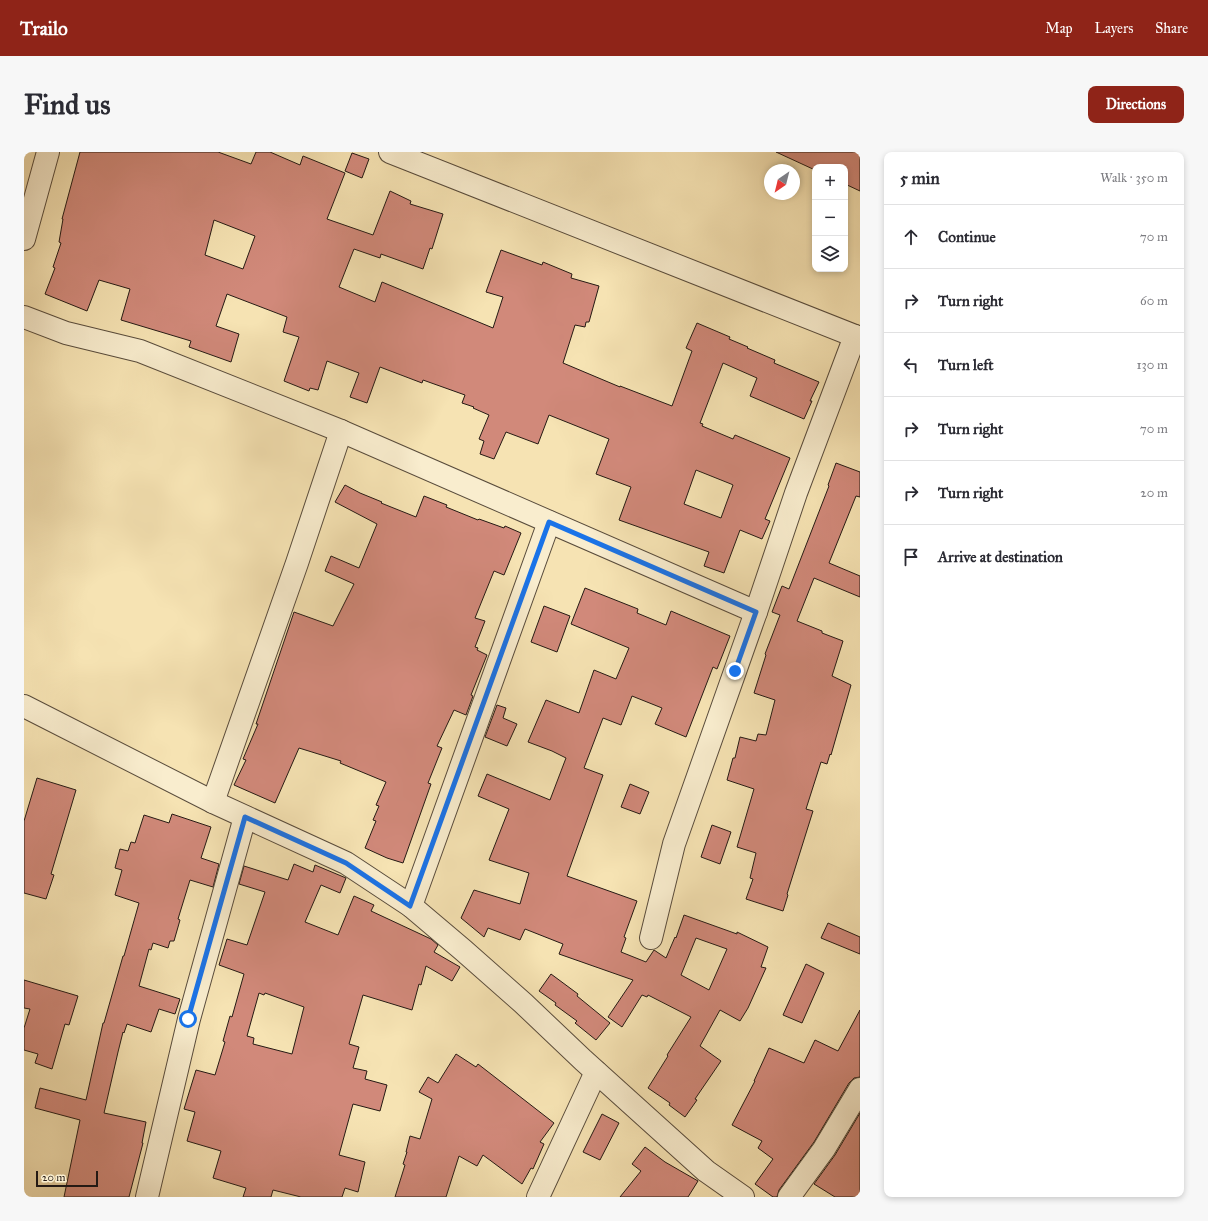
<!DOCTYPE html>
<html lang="en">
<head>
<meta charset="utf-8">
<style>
	body { margin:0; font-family:"IM FELL Great Primer",serif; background:#f7f7f7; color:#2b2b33 }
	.controls { position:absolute; right:12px; top:12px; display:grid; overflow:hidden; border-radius:8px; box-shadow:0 2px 6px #0003 }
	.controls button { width:36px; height:36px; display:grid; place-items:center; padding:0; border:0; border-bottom:1px solid #e1e1e2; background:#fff; color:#2b2b33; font:20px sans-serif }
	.compass { position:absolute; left:740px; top:12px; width:36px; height:36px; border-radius:50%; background:#fff; box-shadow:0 2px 6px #0003; rotate:215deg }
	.scale { position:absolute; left:12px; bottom:10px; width:62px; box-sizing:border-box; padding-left:4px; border:2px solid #251a14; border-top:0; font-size:11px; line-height:14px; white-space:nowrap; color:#251a14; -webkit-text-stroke:3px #f9edce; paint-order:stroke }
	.stop { position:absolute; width:12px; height:12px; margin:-9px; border:3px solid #1a73e8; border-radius:50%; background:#fff }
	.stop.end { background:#1a73e8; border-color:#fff; box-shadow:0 1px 4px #0008 }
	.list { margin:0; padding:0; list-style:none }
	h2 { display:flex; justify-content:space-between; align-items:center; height:52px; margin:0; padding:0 16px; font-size:17px }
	h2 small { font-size:13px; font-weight:400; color:#7c7c81 }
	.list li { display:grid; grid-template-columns:26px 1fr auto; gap:12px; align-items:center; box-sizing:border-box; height:64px; padding:0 16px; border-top:1px solid #e1e1e2 }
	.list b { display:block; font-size:15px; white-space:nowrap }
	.list em { font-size:13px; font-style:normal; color:#7c7c81 }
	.icon { flex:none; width:22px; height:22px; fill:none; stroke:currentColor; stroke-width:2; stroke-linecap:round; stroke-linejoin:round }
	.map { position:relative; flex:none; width:836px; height:1045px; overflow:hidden; border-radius:8px }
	header { display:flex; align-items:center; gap:24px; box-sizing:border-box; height:56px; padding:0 20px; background:#8f2418; color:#fff }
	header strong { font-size:19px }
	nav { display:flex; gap:22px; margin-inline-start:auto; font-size:14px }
	.intro { display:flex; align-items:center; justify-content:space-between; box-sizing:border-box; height:96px; padding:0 24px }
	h1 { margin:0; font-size:28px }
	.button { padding:10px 18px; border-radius:8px; background:#8f2418; color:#fff; font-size:14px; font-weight:700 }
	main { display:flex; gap:24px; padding:0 24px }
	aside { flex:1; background:#fff; border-radius:8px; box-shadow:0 2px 6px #0003 }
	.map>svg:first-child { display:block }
</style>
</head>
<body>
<header>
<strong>Trailo</strong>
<nav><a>Map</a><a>Layers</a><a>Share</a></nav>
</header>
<div class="intro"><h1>Find us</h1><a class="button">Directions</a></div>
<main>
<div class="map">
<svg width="836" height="1045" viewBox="0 0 836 1045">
	<rect width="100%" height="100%" fill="#f6e3b3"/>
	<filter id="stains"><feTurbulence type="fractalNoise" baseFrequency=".005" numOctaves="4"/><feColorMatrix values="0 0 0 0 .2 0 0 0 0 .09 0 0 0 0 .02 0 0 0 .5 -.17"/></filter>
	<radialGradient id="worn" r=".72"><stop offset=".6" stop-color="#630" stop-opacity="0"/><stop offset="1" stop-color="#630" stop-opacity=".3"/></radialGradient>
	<g fill="#d1897a" stroke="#251a14" fill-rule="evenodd">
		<path d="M 56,0 L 194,0 L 227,12 L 232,0 L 246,0 L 276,13 L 279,4 L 321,21 L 303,67 L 349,83 L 366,39 L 387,49 L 386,52 L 419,62 L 408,97 L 406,96 L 399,117 L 357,102 L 356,106 L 330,97 L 315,135 L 351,150 L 358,130 L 469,176 L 479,145 L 462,140 L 477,98 L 518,113 L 519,110 L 548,122 L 547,126 L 575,134 L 565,170 L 562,170 L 561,175 L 551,173 L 539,211 L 596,235 L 596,234 L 648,254 L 668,199 L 662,196 L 673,171 L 706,185 L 705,187 L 724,195 L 723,196 L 751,208 L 750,211 L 795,230 L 786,249 L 788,249 L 780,267 L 726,244 L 733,226 L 699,211 L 676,271 L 679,272 L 678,274 L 709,287 L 711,283 L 766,306 L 741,367 L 746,369 L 738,387 L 716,378 L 700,421 L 680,414 L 685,400 L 595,368 L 607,335 L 572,322 L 585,287 L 525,263 L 514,292 L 482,280 L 470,307 L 456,302 L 460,289 L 455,287 L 465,263 L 449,256 L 450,255 L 438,251 L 441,243 L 399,228 L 398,231 L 356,215 L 343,251 L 326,245 L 335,221 L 303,209 L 294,238 L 286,236 L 285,239 L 260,229 L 275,185 L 259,180 L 263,165 L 203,142 L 192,174 L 215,182 L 207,210 L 165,195 L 167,189 L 97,168 L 106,137 L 75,128 L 63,159 L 21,142 L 31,116 L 29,115 L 37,91 L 35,90 L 39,67 L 38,67 ZM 190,68 L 231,84 L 219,117 L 181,103 ZM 672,318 L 707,332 L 709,333 L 697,366 L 660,352 Z"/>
		<path d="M 752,0 L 836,0 L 836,39 L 821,32 L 821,15 L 791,15 L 791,18 Z"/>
		<path d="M 328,1 L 345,7 L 338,26 L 321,19 Z"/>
		<path d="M 812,311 L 836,320 L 836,345 L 832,344 L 805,411 L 836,424 L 836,445 L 790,426 L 773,469 L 798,479 L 798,481 L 819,489 L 808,524 L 827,533 L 807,603 L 806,602 L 803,612 L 797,610 L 782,657 L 789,659 L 763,742 L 764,743 L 759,759 L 722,747 L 729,727 L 726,726 L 732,701 L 713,695 L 730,637 L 703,628 L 709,606 L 711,606 L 716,585 L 732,589 L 734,582 L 742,583 L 751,548 L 730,541 L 742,503 L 741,502 L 756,463 L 748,460 L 758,434 L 765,437 L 805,334 L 804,333 Z"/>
		<path d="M 321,333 L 336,341 L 358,350 L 357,351 L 392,365 L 400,344 L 423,353 L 422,355 L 454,368 L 455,367 L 480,376 L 481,374 L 497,381 L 480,423 L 470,419 L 451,466 L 461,469 L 451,495 L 454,496 L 453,498 L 463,503 L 447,543 L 449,544 L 442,563 L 430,558 L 413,594 L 418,596 L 404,631 L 407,632 L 379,711 L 363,706 L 341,696 L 352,669 L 349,668 L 355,654 L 352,653 L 362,630 L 316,611 L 317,609 L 275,596 L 251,651 L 210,633 L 222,608 L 219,607 L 234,572 L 232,572 L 270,460 L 309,474 L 330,432 L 301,419 L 307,404 L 335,416 L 353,372 L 311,350 Z"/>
		<path d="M 561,436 L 614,457 L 613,461 L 642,473 L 647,459 L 706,484 L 693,517 L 689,515 L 662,585 L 631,572 L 638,556 L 608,544 L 597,573 L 579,566 L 560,616 L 579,623 L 543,724 L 613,749 L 600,785 L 602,786 L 597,800 L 622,810 L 630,798 L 642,806 L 651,785 L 652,786 L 660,763 L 713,782 L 713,780 L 744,795 L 737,815 L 742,816 L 724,856 L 716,869 L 696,858 L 676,894 L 697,909 L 671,947 L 673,948 L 661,965 L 645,953 L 646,951 L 624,936 L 644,904 L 643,903 L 667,865 L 624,843 L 623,845 L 618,843 L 598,875 L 584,865 L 609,828 L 535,802 L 539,792 L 501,777 L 496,788 L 464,776 L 460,785 L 437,766 L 450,738 L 496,752 L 505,721 L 465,708 L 485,657 L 454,644 L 463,622 L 526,648 L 542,606 L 528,599 L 504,590 L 522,548 L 555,561 L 570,518 L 592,527 L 605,496 L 547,472 ZM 672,786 L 703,797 L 685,838 L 657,823 Z"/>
		<path d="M 520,454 L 546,464 L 533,500 L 507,490 Z"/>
		<path d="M 473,553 L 482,556 L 479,566 L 493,572 L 483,594 L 461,585 Z"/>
		<path d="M 13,626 L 52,638 L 27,722 L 30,723 L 22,747 L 0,741 L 0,669 Z"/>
		<path d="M 606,632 L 625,640 L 616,662 L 597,655 Z"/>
		<path d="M 148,662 L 187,675 L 177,706 L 195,712 L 189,735 L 166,728 L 154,767 L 156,768 L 150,789 L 146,789 L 144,796 L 129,791 L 127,798 L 125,797 L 115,834 L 156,847 L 151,862 L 135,857 L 127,880 L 103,872 L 100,881 L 99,880 L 94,900 L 80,961 L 122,970 L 118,991 L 119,991 L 105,1045 L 40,1045 L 56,968 L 11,956 L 16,936 L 62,948 L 79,871 L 80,871 L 99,804 L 100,804 L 115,751 L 91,743 L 98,718 L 91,716 L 96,697 L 104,699 L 107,690 L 111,691 L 120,663 L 145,671 Z"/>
		<path d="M 688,673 L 707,680 L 696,712 L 677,705 Z"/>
		<path d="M 270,712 L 289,720 L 291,713 L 322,726 L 316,741 L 297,733 L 281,770 L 314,783 L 330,744 L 350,753 L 347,759 L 407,787 L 414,793 L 410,800 L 436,815 L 428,829 L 402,814 L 397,833 L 395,832 L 388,858 L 339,843 L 325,892 L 335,895 L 329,916 L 343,919 L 341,927 L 363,933 L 356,959 L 329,952 L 315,1003 L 341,1010 L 334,1040 L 321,1036 L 318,1045 L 277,1045 L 249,1038 L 247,1045 L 219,1045 L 222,1036 L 189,1026 L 197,999 L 163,989 L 171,960 L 160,957 L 172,918 L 191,923 L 201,890 L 199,889 L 206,864 L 208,865 L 220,822 L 195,813 L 203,787 L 223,793 L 241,740 L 215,732 L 220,714 L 264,728 ZM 235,841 L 240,843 L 241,841 L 280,855 L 268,902 L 229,892 L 230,886 L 223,884 Z"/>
		<path d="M 804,771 L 836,785 L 836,802 L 797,786 Z"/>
		<path d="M 782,812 L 800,821 L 778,871 L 759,863 Z"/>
		<path d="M 527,822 L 554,842 L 553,844 L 586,871 L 572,888 L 551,871 L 553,869 L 531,853 L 532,851 L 515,839 Z"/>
		<path d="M 0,828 L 54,844 L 45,873 L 41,872 L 28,917 L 11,911 L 14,902 L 0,898 L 0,876 L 6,857 L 0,856 Z"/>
		<path d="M 836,858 L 836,925 L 830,926 L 825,931 L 790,990 L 755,1038 L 753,1045 L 749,1045 L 731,1032 L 749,1007 L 734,996 L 738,989 L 708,973 L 731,929 L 730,929 L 745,896 L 780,911 L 791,888 L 814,899 Z"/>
		<path d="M 432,902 L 452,915 L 454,912 L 530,971 L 516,990 L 520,992 L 509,1017 L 507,1016 L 498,1032 L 459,1003 L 453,1014 L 435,1004 L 422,1045 L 371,1045 L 381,1013 L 379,1012 L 383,1000 L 382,1000 L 386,984 L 396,987 L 408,947 L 395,940 L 404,925 L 414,931 Z"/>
		<path d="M 836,961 L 836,1045 L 811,1045 L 790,1032 L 811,1003 Z"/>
		<path d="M 578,962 L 595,971 L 576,1008 L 559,1000 Z"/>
		<path d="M 621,995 L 641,1010 L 674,1029 L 664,1045 L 596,1045 L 617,1019 L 608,1012 Z"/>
	</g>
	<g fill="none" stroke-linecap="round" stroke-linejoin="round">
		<defs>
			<g id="minor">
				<path d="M 366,0 L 836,186"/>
				<path d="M 0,87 L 24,0"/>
				<path d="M 0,165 L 42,181 L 116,199 L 317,279 L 732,460"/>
				<path d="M 0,554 L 189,650 L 322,711 L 387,754 L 439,798 L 499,851 L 559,908 L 682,1019 L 719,1045"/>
				<path d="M 189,650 L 273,411 L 317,279"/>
				<path d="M 387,754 L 525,370"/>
				<path d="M 627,786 L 650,692 L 732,460 L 772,341 L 831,184"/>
				<path d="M 123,1045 L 165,867 L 221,665"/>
				<path d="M 514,1045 L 572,920"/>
				<path d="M 765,1045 L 800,997 L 836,937"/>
			</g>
		</defs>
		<use href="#minor" stroke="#594c3c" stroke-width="24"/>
		<use href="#minor" stroke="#f9edce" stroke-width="22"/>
	</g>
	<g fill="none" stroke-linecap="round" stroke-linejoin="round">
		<path stroke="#1a73e8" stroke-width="5" d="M 164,867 L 221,665 L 322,711 L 386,754 L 525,370 L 732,460 L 711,519"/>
	</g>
	<rect width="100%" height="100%" filter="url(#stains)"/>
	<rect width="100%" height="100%" fill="url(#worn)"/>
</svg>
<div class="controls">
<button>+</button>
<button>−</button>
<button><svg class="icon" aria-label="layers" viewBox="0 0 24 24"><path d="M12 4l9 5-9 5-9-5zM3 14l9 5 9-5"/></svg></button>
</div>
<svg class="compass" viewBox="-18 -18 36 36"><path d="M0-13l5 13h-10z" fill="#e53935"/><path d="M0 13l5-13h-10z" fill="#7c7c81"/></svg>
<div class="scale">20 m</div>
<div class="stop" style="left:164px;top:867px"></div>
<div class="stop end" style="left:711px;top:519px"></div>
</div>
<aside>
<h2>5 min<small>Walk · 350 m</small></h2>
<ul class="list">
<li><svg class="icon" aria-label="ahead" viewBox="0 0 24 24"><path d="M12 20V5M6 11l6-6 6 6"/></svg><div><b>Continue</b></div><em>70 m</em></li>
<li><svg class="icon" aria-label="right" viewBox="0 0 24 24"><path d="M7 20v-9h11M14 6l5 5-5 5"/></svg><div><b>Turn right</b></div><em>60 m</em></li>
<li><svg class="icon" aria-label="left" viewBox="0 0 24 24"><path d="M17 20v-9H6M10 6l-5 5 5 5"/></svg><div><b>Turn left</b></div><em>130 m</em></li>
<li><svg class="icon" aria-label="right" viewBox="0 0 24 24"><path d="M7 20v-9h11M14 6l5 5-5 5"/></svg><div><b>Turn right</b></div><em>70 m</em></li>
<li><svg class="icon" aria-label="right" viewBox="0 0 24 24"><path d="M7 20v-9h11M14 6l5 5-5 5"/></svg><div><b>Turn right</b></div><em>20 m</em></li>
<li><svg class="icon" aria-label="arrive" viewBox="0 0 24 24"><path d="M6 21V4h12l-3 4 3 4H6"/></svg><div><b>Arrive at destination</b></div></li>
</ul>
</aside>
</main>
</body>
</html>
